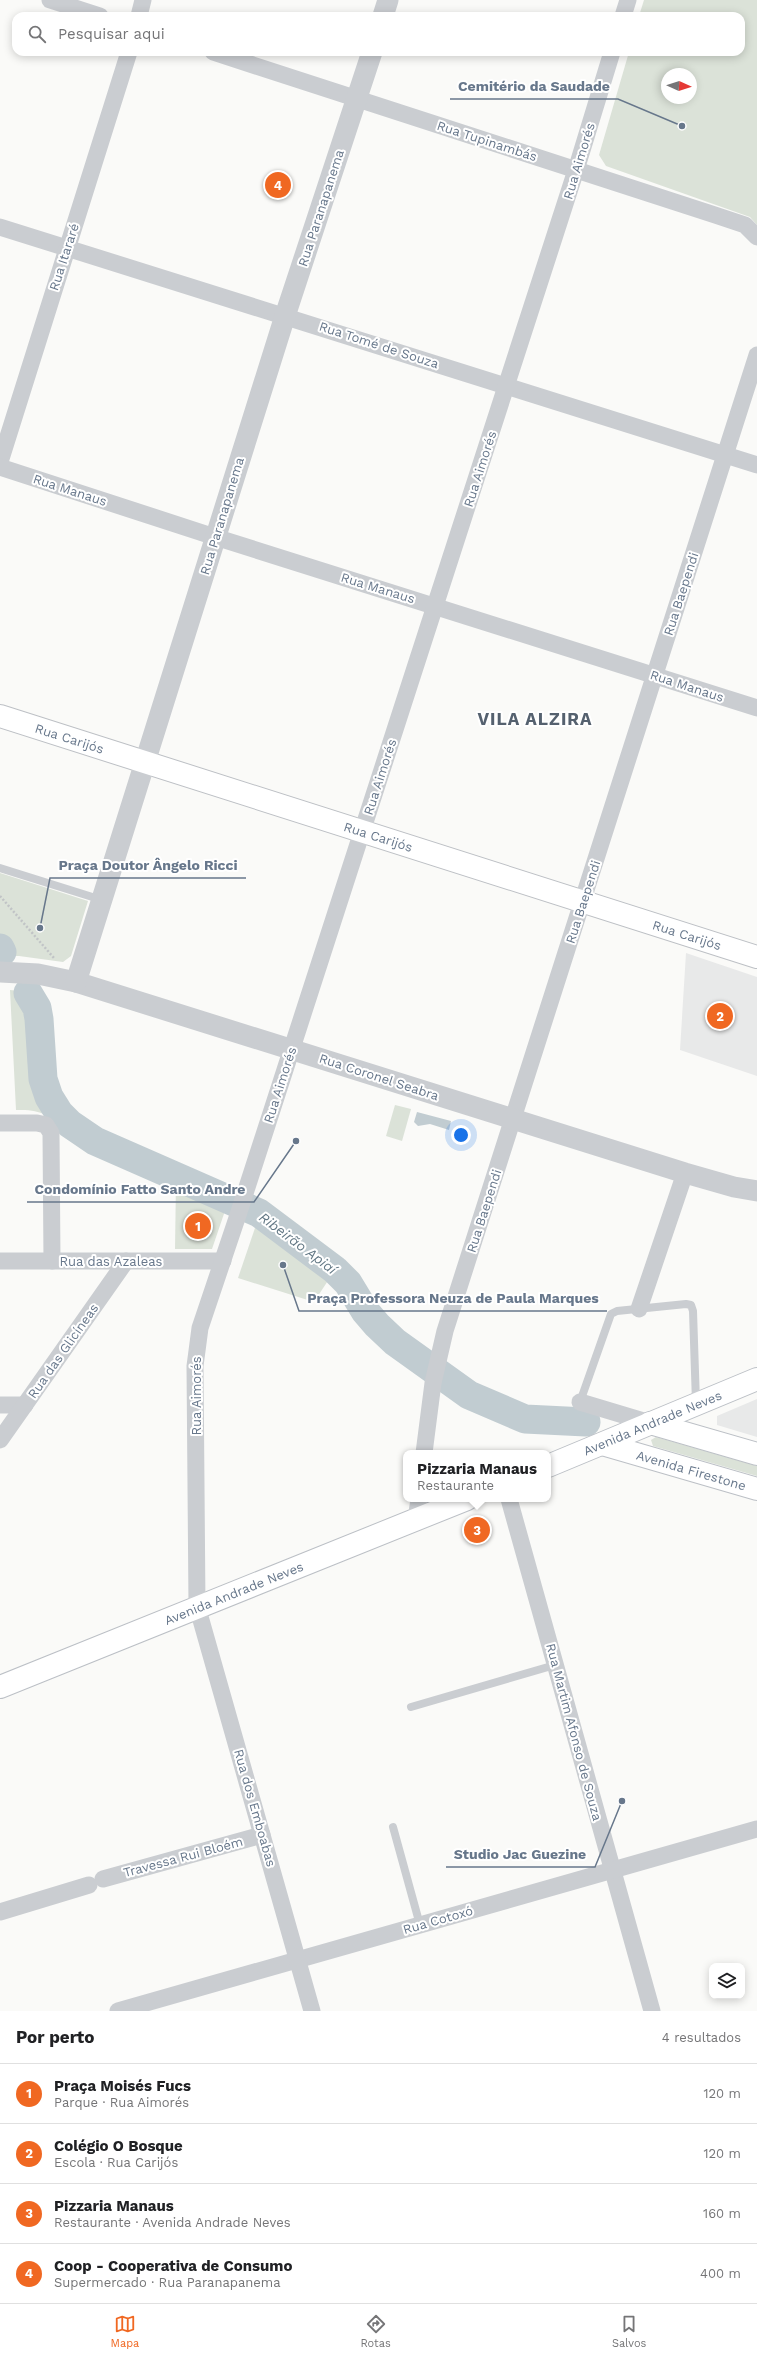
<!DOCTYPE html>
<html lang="pt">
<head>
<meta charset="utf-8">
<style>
	body { margin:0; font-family:"Work Sans",sans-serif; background:#f2f2f2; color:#202124 }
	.controls { position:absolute; right:12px; bottom:12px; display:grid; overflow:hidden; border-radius:8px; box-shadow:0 2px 10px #0003 }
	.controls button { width:36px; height:36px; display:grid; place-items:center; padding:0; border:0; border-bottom:1px solid #e0e0e0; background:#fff; color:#202124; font:20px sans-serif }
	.compass { position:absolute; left:661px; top:68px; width:36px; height:36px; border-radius:50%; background:#fff; box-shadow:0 2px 10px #0003; rotate:93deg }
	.you { position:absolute; left:461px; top:1135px; width:14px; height:14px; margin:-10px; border:3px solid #fff; border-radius:50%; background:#1a73e8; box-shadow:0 0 0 6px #1a73e833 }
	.badge { display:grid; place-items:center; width:26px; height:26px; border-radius:50%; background:#f06822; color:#fff; font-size:13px; font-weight:700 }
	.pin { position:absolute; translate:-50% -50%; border:2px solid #fff; box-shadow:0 1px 4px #0006 }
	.popup { position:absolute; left:403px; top:1450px; width:148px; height:52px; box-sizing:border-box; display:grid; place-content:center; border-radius:8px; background:#fff; filter:drop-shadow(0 1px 3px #0005); font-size:13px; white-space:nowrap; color:#757577 }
	.popup b { font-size:15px; color:#202124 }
	.popup::after { content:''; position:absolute; left:50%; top:100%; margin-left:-8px; border:8px solid transparent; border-top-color:#fff }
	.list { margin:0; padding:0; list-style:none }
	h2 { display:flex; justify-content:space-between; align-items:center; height:52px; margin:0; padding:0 16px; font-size:17px }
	h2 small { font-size:13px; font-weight:400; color:#757577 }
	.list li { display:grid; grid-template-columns:26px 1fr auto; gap:12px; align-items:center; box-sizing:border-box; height:60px; padding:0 16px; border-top:1px solid #e0e0e0 }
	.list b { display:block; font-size:15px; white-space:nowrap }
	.list p { margin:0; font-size:13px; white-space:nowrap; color:#757577 }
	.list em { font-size:13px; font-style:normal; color:#757577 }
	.icon { flex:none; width:22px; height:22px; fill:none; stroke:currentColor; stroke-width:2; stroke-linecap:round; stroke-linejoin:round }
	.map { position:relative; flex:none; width:757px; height:2011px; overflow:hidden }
	.search { position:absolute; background:#fff; box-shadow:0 2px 10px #0003; left:12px; right:12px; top:12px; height:44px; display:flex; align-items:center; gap:10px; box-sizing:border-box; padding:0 14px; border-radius:12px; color:#757577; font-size:15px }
	.sheet { height:292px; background:#fff }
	nav { display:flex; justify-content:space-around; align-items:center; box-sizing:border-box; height:56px; border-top:1px solid #e0e0e0; background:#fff; font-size:11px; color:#757577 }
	nav a { display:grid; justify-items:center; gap:2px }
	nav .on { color:#f06822 }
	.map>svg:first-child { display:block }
</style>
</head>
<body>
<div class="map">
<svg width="757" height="2011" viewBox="0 0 757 2011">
	<rect width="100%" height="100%" fill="#fafaf8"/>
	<g fill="#e8e9e9">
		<path d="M 686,953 L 757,977 L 757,1076 L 680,1050 Z"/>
		<path d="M 757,1399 L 757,1437 L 717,1425 L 717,1416 Z"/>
	</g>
	<g fill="#dbe2d8" fill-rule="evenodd">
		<path d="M 644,0 L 757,0 L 757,225 L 750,217 L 606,166 L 599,155 L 629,52 L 741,52 L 741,16 L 639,16 ZM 667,74 L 691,74 L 691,98 L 667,98 Z"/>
		<path d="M 0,873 L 88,901 L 71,956 L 63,962 L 19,956 L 0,956 Z"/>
		<path d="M 10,990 L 38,993 L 40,1078 L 65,1134 C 50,1114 40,1109 16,1110 Z"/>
		<path d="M 395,1105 L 411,1109 L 402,1141 L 386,1136 Z"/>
		<path d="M 176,1181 L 228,1202 L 212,1249 L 175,1249 Z"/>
		<path d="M 258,1219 L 333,1273 L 314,1302 L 238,1278 Z"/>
		<path d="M 656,1437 L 757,1466 L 757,1476 L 653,1446 L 651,1440 Z"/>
	</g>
	<path fill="#c1ccd1" d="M 417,1112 L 451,1121 L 449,1130 L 430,1124 L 418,1126 L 414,1122 Z"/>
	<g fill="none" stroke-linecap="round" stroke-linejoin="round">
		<g stroke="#c1ccd1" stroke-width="29">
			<path d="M 0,948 L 2,952"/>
			<path d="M 28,993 L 37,1008 L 39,1019 L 43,1079 L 49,1097 L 59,1113 L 70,1124 L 95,1141 L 259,1213 L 335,1270 L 348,1283 L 365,1311 L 377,1325 L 395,1342 L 469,1395 L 525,1419 L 586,1422"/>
		</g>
		<defs>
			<g id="secondary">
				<path d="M 650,1423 L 757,1454"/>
				<path id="s1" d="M 602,1444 L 757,1489"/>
				<path id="s2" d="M 548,1466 L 757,1379"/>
				<path id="s3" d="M 0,1687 L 467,1499"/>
			</g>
			<g id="primary">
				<path id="s4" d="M 0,716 L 757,957"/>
			</g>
		</defs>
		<use href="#secondary" stroke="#bcc0c6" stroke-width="24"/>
		<use href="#primary" stroke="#bdc0c5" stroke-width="24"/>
		<path stroke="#c1c4c6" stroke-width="2.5" stroke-dasharray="2 2" stroke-linecap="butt" d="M 0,896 L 54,958"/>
		<g stroke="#cacdd1" stroke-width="8">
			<path d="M 0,868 L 102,900"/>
			<path d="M 580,1402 L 611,1314 L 617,1311 L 686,1304 L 691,1305 L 693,1311 L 696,1403"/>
			<path d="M 411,1707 L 555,1665"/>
			<path d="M 393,1827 L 420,1925"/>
		</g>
		<g stroke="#cacdd1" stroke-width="17">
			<path d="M 50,0 L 100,16"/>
			<path d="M 139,16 L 143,0"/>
			<path d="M 623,16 L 628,0"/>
			<path d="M 213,52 L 715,215 L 745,225 L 757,237"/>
			<path d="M 0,227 L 757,465"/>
			<path d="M 0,462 L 129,52"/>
			<path d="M 0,467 L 215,537 L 757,708"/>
			<path d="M 0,1123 L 37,1123 L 46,1125 L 51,1133 L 52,1261"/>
			<path d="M 0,1261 L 223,1261"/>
			<path d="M 639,1309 L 685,1173"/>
			<path d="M 580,1402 L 650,1423"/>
			<path d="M 0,1405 L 25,1405"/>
			<path d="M 0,1440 L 126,1261"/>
			<path d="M 424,1453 L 433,1383 L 445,1331 L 757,355"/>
			<path d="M 509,1499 L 652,2011"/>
			<path d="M 416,1520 L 419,1499"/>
			<path d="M 103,1879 L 262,1835"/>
			<path d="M 0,1912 L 89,1885"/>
			<path d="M 118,2011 L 757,1829"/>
			<path d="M 312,2011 L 197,1606 L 195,1366 L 200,1328 L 238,1215 L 576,170 L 612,52"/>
		</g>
		<g stroke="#cacdd1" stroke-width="21">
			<path d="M 383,16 L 388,0"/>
			<path d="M 0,972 L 38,974 L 76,982 L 685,1173 L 734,1187 L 757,1191"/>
			<path d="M 76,982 L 285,316 L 372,52"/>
		</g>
		<use href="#secondary" stroke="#fff" stroke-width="22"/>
		<use href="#primary" stroke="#fff" stroke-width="22"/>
	</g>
	<g text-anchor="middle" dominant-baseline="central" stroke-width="4" stroke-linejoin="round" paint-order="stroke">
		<g font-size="13" fill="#67778b" stroke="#fff">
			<text transform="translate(487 141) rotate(18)">Rua Tupinambás</text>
			<text transform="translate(579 161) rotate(-73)">Rua Aimorés</text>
			<text transform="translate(321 208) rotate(-72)">Rua Paranapanema</text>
			<text transform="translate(64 257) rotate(-72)">Rua Itararé</text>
			<text transform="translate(379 345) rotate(18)">Rua Tomé de Souza</text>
			<text transform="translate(480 469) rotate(-72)">Rua Aimorés</text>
			<text transform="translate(70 490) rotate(18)">Rua Manaus</text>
			<text transform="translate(222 516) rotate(-73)">Rua Paranapanema</text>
			<text transform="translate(378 588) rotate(17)">Rua Manaus</text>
			<text transform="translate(681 594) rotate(-72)">Rua Baependi</text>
			<text transform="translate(687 686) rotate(18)">Rua Manaus</text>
			<text stroke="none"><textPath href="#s4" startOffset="73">Rua Carijós</textPath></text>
			<text transform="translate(380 777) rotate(-72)">Rua Aimorés</text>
			<text stroke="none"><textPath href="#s4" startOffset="397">Rua Carijós</textPath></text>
			<text transform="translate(583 902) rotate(-72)">Rua Baependi</text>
			<text stroke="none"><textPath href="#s4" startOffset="721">Rua Carijós</textPath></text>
			<text transform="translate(379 1077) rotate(18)">Rua Coronel Seabra</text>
			<text transform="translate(280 1085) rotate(-72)">Rua Aimorés</text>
			<text transform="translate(484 1211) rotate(-72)">Rua Baependi</text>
			<text x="111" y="1261">Rua das Azaleas</text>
			<text transform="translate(63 1351) rotate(-55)">Rua das Glicíneas</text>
			<text transform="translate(196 1396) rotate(-90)">Rua Aimorés</text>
			<text stroke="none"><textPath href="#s2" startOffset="113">Avenida Andrade Neves</textPath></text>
			<text stroke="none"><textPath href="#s1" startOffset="93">Avenida Firestone</textPath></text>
			<text stroke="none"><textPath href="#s3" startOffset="252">Avenida Andrade Neves</textPath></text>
			<text transform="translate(574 1732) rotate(75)">Rua Martim Afonso de Souza</text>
			<text transform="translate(255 1808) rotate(74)">Rua dos Emboabas</text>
			<text transform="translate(183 1857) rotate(-15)">Travessa Rui Bloém</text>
			<text transform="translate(438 1920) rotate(-16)">Rua Cotoxó</text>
		</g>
		<g font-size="14" font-style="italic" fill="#637885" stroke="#fff">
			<text transform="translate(298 1243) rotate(37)">Ribeirão Apiaí</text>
		</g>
		<g font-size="17" font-weight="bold" letter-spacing="1" fill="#55616f" stroke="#fff">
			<text x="535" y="719">VILA ALZIRA</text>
		</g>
	</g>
	<path fill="none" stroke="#67778b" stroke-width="1.5" d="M682 126L618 99H450M40 928L50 878H246M296 1141L254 1202H27M283 1265L299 1311H607M622 1801L595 1867H446"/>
	<g fill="#67778b" stroke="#fff" stroke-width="1.5">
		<circle cx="682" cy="126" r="4"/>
		<circle cx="40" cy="928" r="4"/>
		<circle cx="296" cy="1141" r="4"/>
		<circle cx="283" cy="1265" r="4"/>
		<circle cx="622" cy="1801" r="4"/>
	</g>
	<g font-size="14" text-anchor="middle" font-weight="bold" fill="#67778b" stroke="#fff" stroke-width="4" stroke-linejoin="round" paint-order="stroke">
		<text x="534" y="91">Cemitério da Saudade</text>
		<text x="148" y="870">Praça Doutor Ângelo Ricci</text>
		<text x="140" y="1194">Condomínio Fatto Santo Andre</text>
		<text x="453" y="1303">Praça Professora Neuza de Paula Marques</text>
		<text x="520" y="1859">Studio Jac Guezine</text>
	</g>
</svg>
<div class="controls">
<button><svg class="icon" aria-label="layers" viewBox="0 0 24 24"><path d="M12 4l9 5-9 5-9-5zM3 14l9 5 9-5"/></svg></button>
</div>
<svg class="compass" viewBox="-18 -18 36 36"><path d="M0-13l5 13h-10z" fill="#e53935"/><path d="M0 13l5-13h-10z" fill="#757577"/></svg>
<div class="you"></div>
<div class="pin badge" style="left:198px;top:1226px">1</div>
<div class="pin badge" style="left:720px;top:1016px">2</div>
<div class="pin badge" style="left:477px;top:1530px">3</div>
<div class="popup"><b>Pizzaria Manaus</b>Restaurante</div>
<div class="pin badge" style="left:278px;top:185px">4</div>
<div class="search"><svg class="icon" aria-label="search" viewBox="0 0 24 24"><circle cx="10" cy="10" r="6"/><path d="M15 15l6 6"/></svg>Pesquisar aqui</div>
</div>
<section class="sheet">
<h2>Por perto<small>4 resultados</small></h2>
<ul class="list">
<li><span class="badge">1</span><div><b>Praça Moisés Fucs</b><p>Parque · Rua Aimorés</p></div><em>120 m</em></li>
<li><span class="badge">2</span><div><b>Colégio O Bosque</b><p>Escola · Rua Carijós</p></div><em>120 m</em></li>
<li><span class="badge">3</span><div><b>Pizzaria Manaus</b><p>Restaurante · Avenida Andrade Neves</p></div><em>160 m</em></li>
<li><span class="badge">4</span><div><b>Coop - Cooperativa de Consumo</b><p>Supermercado · Rua Paranapanema</p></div><em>400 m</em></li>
</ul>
</section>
<nav>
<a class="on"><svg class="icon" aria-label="map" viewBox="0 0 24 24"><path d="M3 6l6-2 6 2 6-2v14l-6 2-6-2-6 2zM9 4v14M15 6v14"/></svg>Mapa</a>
<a><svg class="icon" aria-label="directions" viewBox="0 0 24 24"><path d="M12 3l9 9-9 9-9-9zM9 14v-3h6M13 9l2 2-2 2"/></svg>Rotas</a>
<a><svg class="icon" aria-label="saved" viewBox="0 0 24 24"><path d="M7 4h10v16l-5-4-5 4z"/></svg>Salvos</a>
</nav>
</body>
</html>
